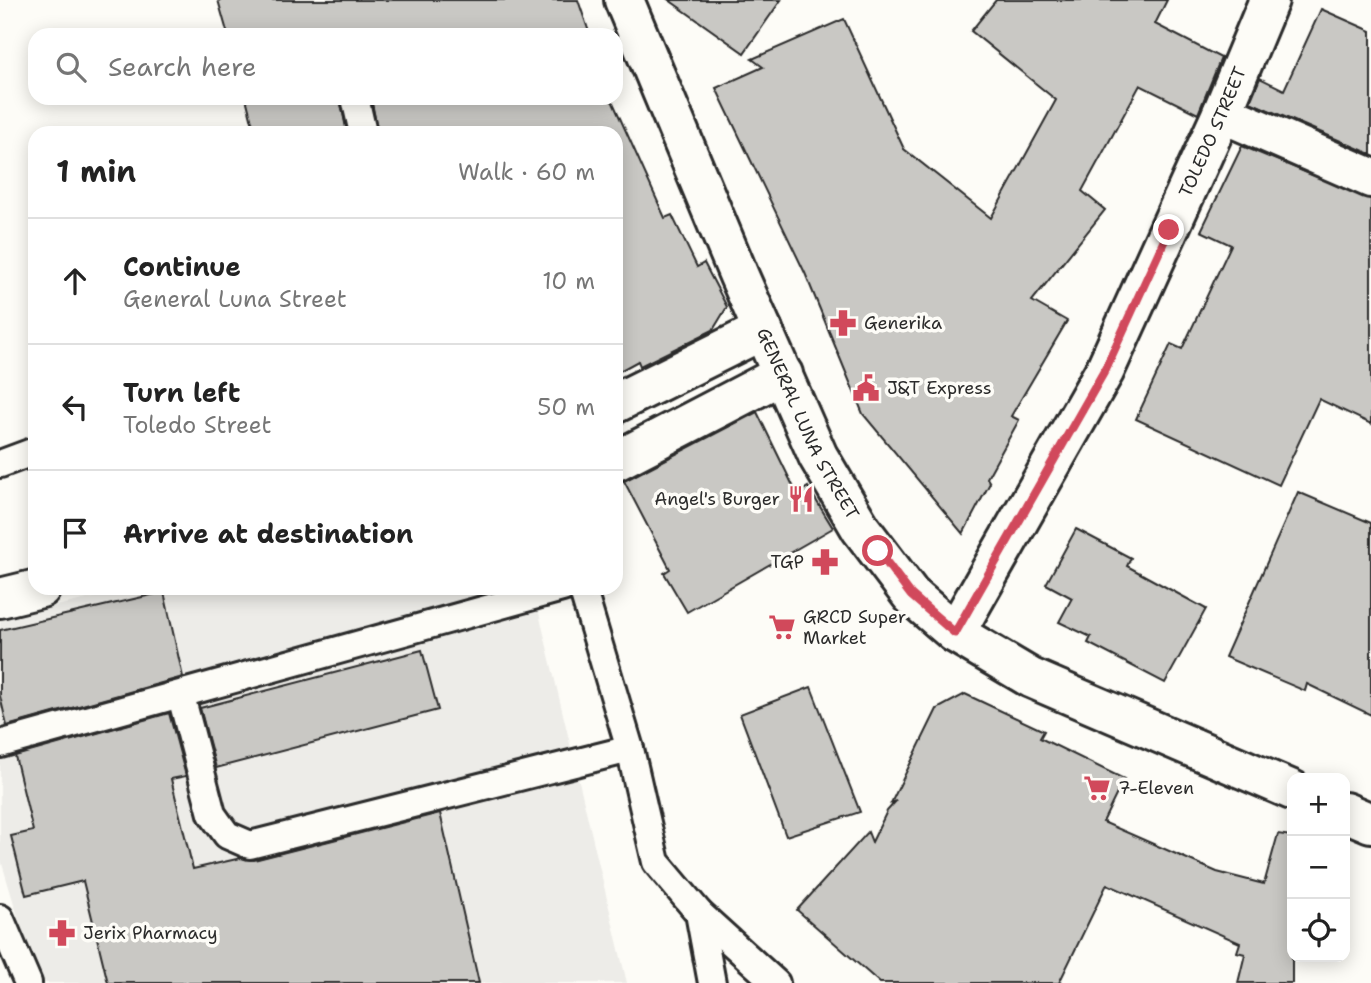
<!DOCTYPE html>
<html lang="en">
<head>
<meta charset="utf-8">
<style>
	body { margin:0; font-family:"Shantell Sans",sans-serif; background:#f2f2f2; color:#222 }
	.controls { position:absolute; right:21px; bottom:21px; display:grid; overflow:hidden; border-radius:14px; box-shadow:0 4px 18px #0003 }
	.controls button { width:63px; height:63px; display:grid; place-items:center; padding:0; border:0; border-bottom:2px solid #e0e0e0; background:#fff; color:#222; font:35px sans-serif }
	.stop { position:absolute; width:21px; height:21px; margin:-16px; border:5px solid #d1495b; border-radius:50%; background:#fff }
	.stop.end { background:#d1495b; border-color:#fff; box-shadow:0 2px 7px #0008 }
	.list { margin:0; padding:0; list-style:none }
	h2 { display:flex; justify-content:space-between; align-items:center; height:91px; margin:0; padding:0 28px; font-size:30px }
	h2 small { font-size:23px; font-weight:400; color:#767676 }
	.list li { display:grid; grid-template-columns:46px 1fr auto; gap:21px; align-items:center; box-sizing:border-box; height:126px; padding:0 28px; border-top:2px solid #e0e0e0 }
	.list b { display:block; font-size:26px; white-space:nowrap }
	.list p { margin:0; font-size:23px; white-space:nowrap; color:#767676 }
	.list em { font-size:23px; font-style:normal; color:#767676 }
	.icon { flex:none; width:38px; height:38px; fill:none; stroke:currentColor; stroke-width:2; stroke-linecap:round; stroke-linejoin:round }
	.map { position:relative; flex:none; width:1371px; height:983px; overflow:hidden }
	.search { position:absolute; background:#fff; box-shadow:0 4px 18px #0003; left:28px; top:28px; width:595px; height:77px; display:flex; align-items:center; gap:18px; box-sizing:border-box; padding:0 24px; border-radius:21px; color:#767676; font-size:26px }
	.panel { position:absolute; background:#fff; box-shadow:0 4px 18px #0003; left:28px; top:126px; width:595px; height:469px; border-radius:21px }
	.map>svg:first-child { display:block }
</style>
</head>
<body>
<div class="map">
<svg width="1371" height="983" viewBox="0 0 1371 983">
	<rect width="100%" height="100%" fill="#fdfcf7"/>
	<filter id="ink" filterUnits="userSpaceOnUse"><feTurbulence type="fractalNoise" baseFrequency=".0143" numOctaves="2"/><feDisplacementMap in="SourceGraphic" scale="14" xChannelSelector="R" yChannelSelector="G"/><feConvolveMatrix kernelMatrix="1 2 1 2 8 2 1 2 1" color-interpolation-filters="sRGB"/></filter>
	<g filter="url(#ink)">
		<path fill="#edece8" d="M 135,588 L 533,588 L 627,983 L 45,983 L 26,944 L 0,857 L 0,619 Z"/>
		<g fill="#c9c8c4" stroke="#2b2b2b" stroke-width="2">
			<path d="M 218,0 L 578,0 L 590,35 L 228,35 Z"/>
			<path d="M 669,0 L 781,0 L 744,53 Z"/>
			<path d="M 996,0 L 1167,0 L 1155,24 L 1221,58 L 1198,114 L 1140,85 L 1082,191 L 1105,210 L 1032,301 L 1067,321 L 1011,416 L 1019,420 L 987,478 L 990,483 L 963,534 L 863,414 L 805,273 L 716,88 L 763,67 L 752,59 L 844,19 L 904,149 L 991,218 L 1056,100 L 971,31 Z"/>
			<path d="M 1321,9 L 1371,31 L 1371,154 L 1250,102 L 1260,78 L 1284,90 Z"/>
			<path d="M 246,98 L 340,98 L 347,133 L 255,133 Z"/>
			<path d="M 371,98 L 611,98 L 665,218 L 672,215 L 697,267 L 704,263 L 727,307 L 713,330 L 640,366 L 638,361 L 616,373 L 616,133 L 378,133 Z"/>
			<path d="M 1242,146 L 1371,199 L 1371,424 L 1319,399 L 1279,485 L 1136,419 L 1171,344 L 1182,349 L 1231,245 L 1201,231 Z"/>
			<path d="M 757,412 L 797,494 L 808,487 L 833,528 L 687,612 L 664,573 L 670,569 L 624,481 Z"/>
			<path d="M 1298,492 L 1371,523 L 1371,715 L 1307,684 L 1305,691 L 1225,657 Z"/>
			<path d="M 1076,529 L 1131,558 L 1127,566 L 1206,609 L 1165,683 L 1088,643 L 1091,637 L 1059,622 L 1072,598 L 1046,584 Z"/>
			<path d="M 164,592 L 183,677 L 7,726 L 0,696 L 0,630 Z"/>
			<path d="M 422,650 L 438,710 L 216,768 L 200,708 Z"/>
			<path d="M 811,687 L 860,812 L 786,836 L 740,714 Z"/>
			<path d="M 965,694 L 1044,731 L 1040,738 L 1124,779 L 1103,822 L 1217,872 L 1264,884 L 1278,834 L 1292,836 L 1292,983 L 1238,983 L 1245,954 L 1237,952 L 1240,943 L 1107,884 L 1059,983 L 880,983 L 797,910 L 868,832 L 872,842 L 887,811 L 896,801 L 891,803 L 937,709 Z"/>
			<path d="M 169,713 L 186,776 L 171,779 L 193,869 L 241,858 L 254,860 L 440,813 L 479,983 L 108,983 L 83,881 L 26,895 L 11,836 L 33,831 L 15,756 Z"/>
		</g>
		<g fill="none" stroke-linecap="round" stroke-linejoin="round">
			<defs>
				<g id="service">
					<path d="M 355,98 L 363,133"/>
					<path d="M 0,464 L 35,451"/>
					<path d="M 582,588 L 630,749 L 656,862 L 699,913 L 712,983"/>
					<path d="M 181,696 L 212,814 L 227,835 L 250,845 L 630,749"/>
					<path d="M 0,744 L 562,588"/>
					<path d="M 699,913 L 776,983"/>
					<path d="M 0,918 L 28,983"/>
				</g>
				<g id="minor">
					<path d="M 1222,113 L 1371,178"/>
					<path d="M 616,403 L 763,330"/>
					<path d="M 616,461 L 783,374"/>
					<path d="M 0,598 L 41,588"/>
					<path id="s1" d="M 955,633 L 1105,370 L 1222,113 L 1269,0"/>
				</g>
				<g id="secondary">
					<path id="s2" d="M 624,0 L 739,276 L 818,456 L 861,529 L 911,595 L 955,633 L 1031,678 L 1292,790"/>
					<path d="M 1345,812 L 1371,823"/>
				</g>
			</defs>
			<use href="#service" stroke="#2b2b2b" stroke-width="32"/>
			<use href="#minor" stroke="#2b2b2b" stroke-width="44"/>
			<use href="#secondary" stroke="#2b2b2b" stroke-width="44"/>
			<use href="#service" stroke="#fdfcf7" stroke-width="26"/>
			<use href="#minor" stroke="#fdfcf7" stroke-width="38"/>
			<use href="#secondary" stroke="#fdfcf7" stroke-width="38"/>
		</g>
	</g>
	<g fill="none" stroke-linecap="round" stroke-linejoin="round" filter="url(#ink)">
		<path stroke="#d1495b" stroke-width="9" d="M 878,551 L 911,595 L 955,633 L 1105,370 L 1169,230"/>
	</g>
	<defs>
		<symbol id="pharmacy-bare" viewBox="-9 -9 18 18"><path d="M-2-6h4v4h4v4h-4v4h-4v-4h-4v-4h4Z" fill="#d1495b" stroke="#fdfcf7" stroke-width="2.5" paint-order="stroke"/></symbol>
		<symbol id="civic-bare" viewBox="-9 -9 18 18"><path d="M-.6-6.5H3V-4.5H.6V-3L4-1V1h2V6H-6V1h2V-1L-.6-3ZM-1.2 2.5V6h2.4V2.5Z" fill="#d1495b" stroke="#fdfcf7" stroke-width="2.5" paint-order="stroke"/></symbol>
		<symbol id="restaurant-bare" viewBox="-9 -9 18 18"><path d="M-5-6h1v4h1v-4h1v4h1v-4h1v5L-1.5 .5V6h-2V.5L-5-1ZM5-6V6H3V1.5H1.5Q1.5-4 5-6Z" fill="#d1495b" stroke="#fdfcf7" stroke-width="2.5" paint-order="stroke"/></symbol>
		<symbol id="supermarket-bare" viewBox="-9 -9 18 18"><path d="M-6-5.5h2.5l.6 2H6L4.5 2H-2.5L-4.4-4H-6ZM-1.5 3.2a1.3 1.3 0 1 0 .1 0ZM3 3.2a1.3 1.3 0 1 0 .1 0Z" fill="#d1495b" stroke="#fdfcf7" stroke-width="2.5" paint-order="stroke"/></symbol>
	</defs>
	<g fill-rule="evenodd">
		<use href="#pharmacy-bare" x="824" y="304" width="38" height="38"/>
		<use href="#civic-bare" x="847" y="369" width="38" height="38"/>
		<use href="#restaurant-bare" x="782" y="480" width="38" height="38"/>
		<use href="#pharmacy-bare" x="806" y="543" width="38" height="38"/>
		<use href="#supermarket-bare" x="763" y="608" width="38" height="38"/>
		<use href="#supermarket-bare" x="1078" y="769" width="38" height="38"/>
		<use href="#pharmacy-bare" x="43" y="914" width="38" height="38"/>
	</g>
	<g text-anchor="middle" dominant-baseline="central" stroke-width="7" stroke-linejoin="round" paint-order="stroke">
		<g font-size="18" fill="#2b2b2b" stroke="#fdfcf7">
			<text stroke="none"><textPath href="#s1" startOffset="564">TOLEDO STREET</textPath></text>
			<text stroke="none"><textPath href="#s2" startOffset="462">GENERAL LUNA STREET</textPath></text>
		</g>
		<g font-size="18" fill="#2b2b2b" stroke="#fdfcf7" text-anchor="start">
			<text x="864" y="323">Generika</text>
			<text x="887" y="388">J&amp;T Express</text>
			<text x="780" y="499" text-anchor="end">Angel's Burger</text>
			<text x="804" y="562" text-anchor="end">TGP</text>
			<text x="803" y="617">GRCD Super<tspan x="803" dy="21">Market</tspan></text>
			<text x="1118" y="788">7-Eleven</text>
			<text x="83" y="933">Jerix Pharmacy</text>
		</g>
	</g>
</svg>
<div class="controls">
<button>+</button>
<button>−</button>
<button><svg class="icon" aria-label="locate" viewBox="0 0 24 24"><circle cx="12" cy="12" r="6"/><path d="M12 2v4M12 18v4M2 12h4M18 12h4"/></svg></button>
</div>
<div class="stop" style="left:878px;top:551px"></div>
<div class="stop end" style="left:1169px;top:230px"></div>
<div class="search"><svg class="icon" aria-label="search" viewBox="0 0 24 24"><circle cx="10" cy="10" r="6"/><path d="M15 15l6 6"/></svg>Search here</div>
<section class="panel">
<h2>1 min<small>Walk · 60 m</small></h2>
<ul class="list">
<li><svg class="icon" aria-label="ahead" viewBox="0 0 24 24"><path d="M12 20V5M6 11l6-6 6 6"/></svg><div><b>Continue</b><p>General Luna Street</p></div><em>10 m</em></li>
<li><svg class="icon" aria-label="left" viewBox="0 0 24 24"><path d="M17 20v-9H6M10 6l-5 5 5 5"/></svg><div><b>Turn left</b><p>Toledo Street</p></div><em>50 m</em></li>
<li><svg class="icon" aria-label="arrive" viewBox="0 0 24 24"><path d="M6 21V4h12l-3 4 3 4H6"/></svg><div><b>Arrive at destination</b></div></li>
</ul>
</section>
</div>
</body>
</html>
